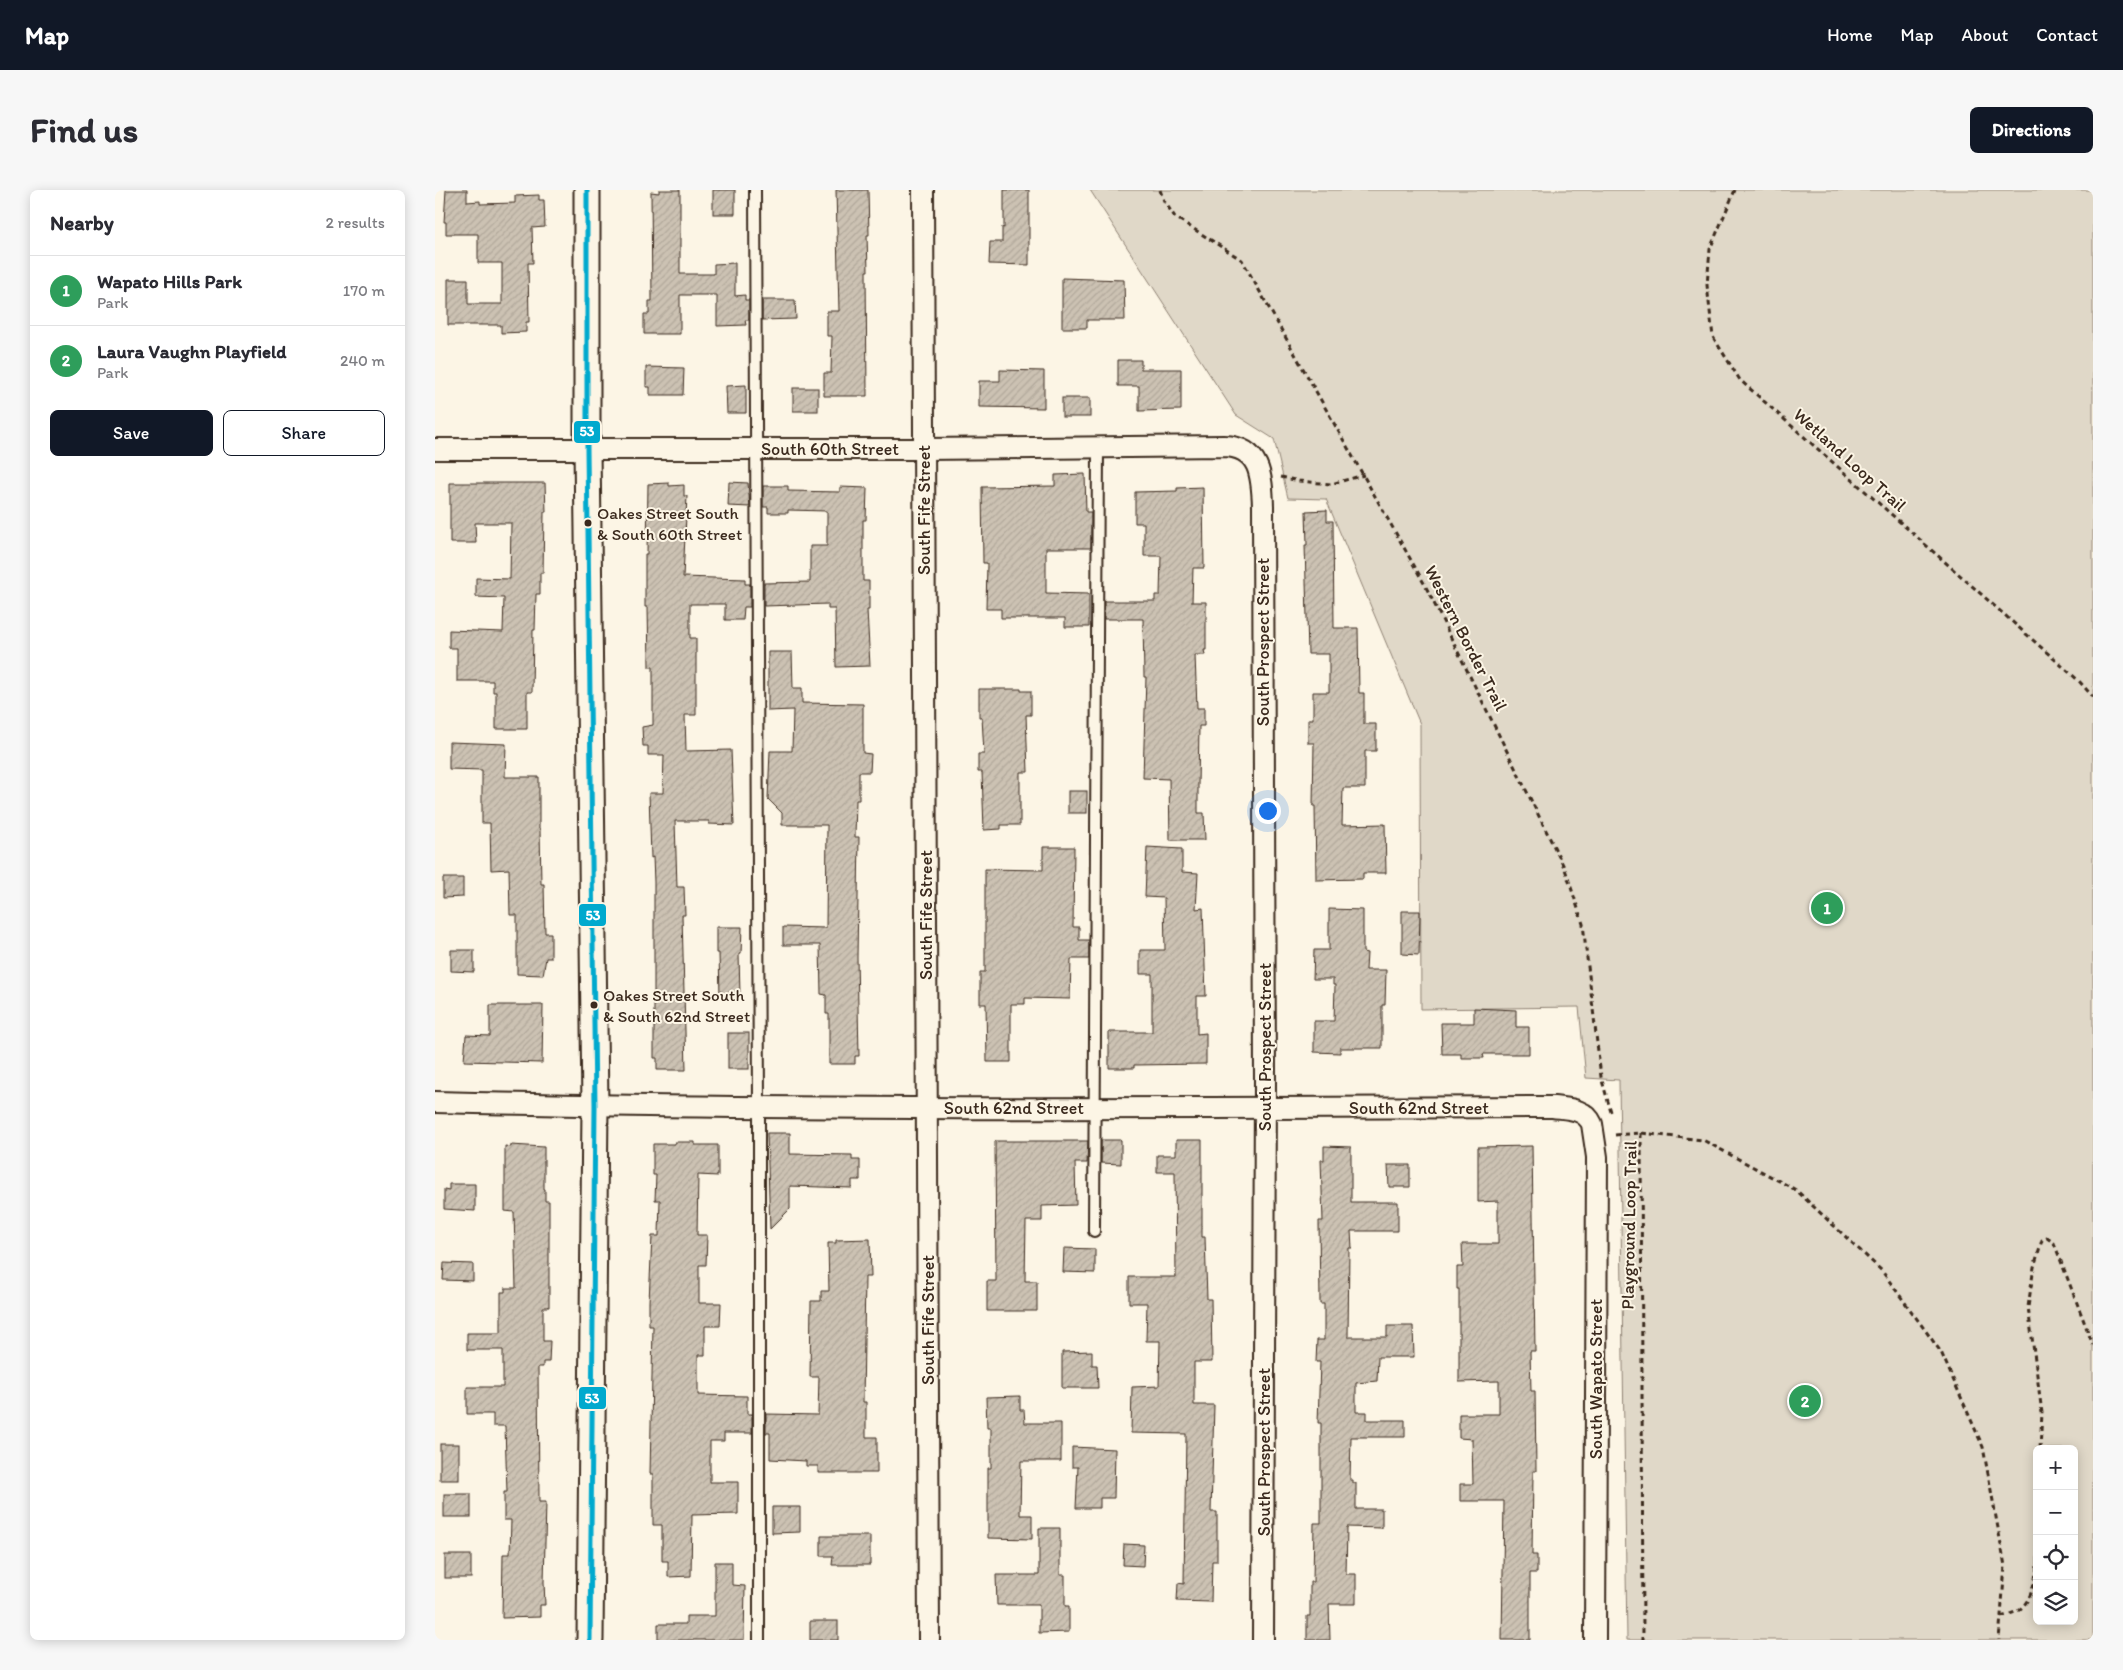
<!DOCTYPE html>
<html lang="en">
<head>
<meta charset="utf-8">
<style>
	body { margin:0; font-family:Itim,sans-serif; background:#f7f7f7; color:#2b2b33 }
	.controls { position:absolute; right:15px; bottom:15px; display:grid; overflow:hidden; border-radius:8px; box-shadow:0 2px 12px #0003 }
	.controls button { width:45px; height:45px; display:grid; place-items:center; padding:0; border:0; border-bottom:1px solid #e1e1e2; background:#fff; color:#2b2b33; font:25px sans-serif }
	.you { position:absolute; left:832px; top:620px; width:18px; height:18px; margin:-12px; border:4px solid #fff; border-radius:50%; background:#1a73e8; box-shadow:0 0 0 8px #1a73e833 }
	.badge { display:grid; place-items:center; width:32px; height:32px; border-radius:50%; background:#111827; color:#fff; font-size:16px; font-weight:700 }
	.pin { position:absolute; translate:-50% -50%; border:2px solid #fff; box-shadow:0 1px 5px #0006 }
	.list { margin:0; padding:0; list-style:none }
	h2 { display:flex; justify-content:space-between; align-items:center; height:65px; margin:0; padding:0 20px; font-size:21px }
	h2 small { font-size:16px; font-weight:400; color:#7c7c81 }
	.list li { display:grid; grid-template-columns:32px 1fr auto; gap:15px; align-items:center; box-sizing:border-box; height:70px; padding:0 20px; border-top:1px solid #e1e1e2 }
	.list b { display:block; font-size:19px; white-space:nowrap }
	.list p { margin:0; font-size:16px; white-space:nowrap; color:#7c7c81 }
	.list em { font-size:16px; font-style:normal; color:#7c7c81 }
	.actions { display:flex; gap:10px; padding:15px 20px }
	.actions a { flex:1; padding:11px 0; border:1px solid #111827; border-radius:8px; text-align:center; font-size:18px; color:#111827 }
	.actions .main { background:#111827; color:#fff }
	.icon { flex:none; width:28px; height:28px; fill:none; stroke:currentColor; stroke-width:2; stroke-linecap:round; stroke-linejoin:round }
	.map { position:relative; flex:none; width:1658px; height:1450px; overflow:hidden; border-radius:8px }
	header { display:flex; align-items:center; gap:30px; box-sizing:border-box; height:70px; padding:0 25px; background:#111827; color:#fff }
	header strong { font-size:24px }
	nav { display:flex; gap:28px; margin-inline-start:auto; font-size:18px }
	.intro { display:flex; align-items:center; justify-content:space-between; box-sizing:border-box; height:120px; padding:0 30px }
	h1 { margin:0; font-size:35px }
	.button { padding:12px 22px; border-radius:8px; background:#111827; color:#fff; font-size:18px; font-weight:700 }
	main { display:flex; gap:30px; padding:0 30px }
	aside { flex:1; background:#fff; border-radius:8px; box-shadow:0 2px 12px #0003 }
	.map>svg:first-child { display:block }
</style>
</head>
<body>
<header>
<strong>Map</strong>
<nav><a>Home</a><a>Map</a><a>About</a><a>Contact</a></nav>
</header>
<div class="intro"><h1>Find us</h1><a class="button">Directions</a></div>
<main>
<aside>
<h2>Nearby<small>2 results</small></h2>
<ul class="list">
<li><span class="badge" style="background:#2e9e5b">1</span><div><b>Wapato Hills Park</b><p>Park</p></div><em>170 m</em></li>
<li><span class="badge" style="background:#2e9e5b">2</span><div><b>Laura Vaughn Playfield</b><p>Park</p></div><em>240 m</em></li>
</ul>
<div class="actions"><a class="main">Save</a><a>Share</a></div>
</aside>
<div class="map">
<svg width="1658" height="1450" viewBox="0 0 1658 1450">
	<defs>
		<pattern id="building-hatch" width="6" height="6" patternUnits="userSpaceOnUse" patternTransform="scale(1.25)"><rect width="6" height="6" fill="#ccc2b3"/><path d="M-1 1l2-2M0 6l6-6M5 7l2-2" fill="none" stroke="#b0a79a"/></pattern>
	</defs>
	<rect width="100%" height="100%" fill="#fcf5e5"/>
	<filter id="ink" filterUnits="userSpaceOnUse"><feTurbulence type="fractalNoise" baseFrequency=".02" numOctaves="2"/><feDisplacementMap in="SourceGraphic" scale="10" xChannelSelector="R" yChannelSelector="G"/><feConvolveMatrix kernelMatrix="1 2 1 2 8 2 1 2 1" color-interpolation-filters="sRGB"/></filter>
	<g filter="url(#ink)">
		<path fill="#e0d8c8" stroke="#8e8173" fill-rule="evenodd" d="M 655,0 L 1658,0 L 1658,1450 L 1192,1450 L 1184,890 L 1151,888 L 1144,817 L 986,819 L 985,534 L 891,309 L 853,308 L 839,249 L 801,225 ZM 1602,1259 L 1639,1259 L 1639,1431 L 1602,1431 Z"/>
		<g fill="url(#building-hatch)" stroke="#3b2a1e">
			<path d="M 11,0 L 32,0 L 32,12 L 45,11 L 45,14 L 80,13 L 80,6 L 104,5 L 104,10 L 109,10 L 110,37 L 97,38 L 98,73 L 93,73 L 94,132 L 91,132 L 91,142 L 66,143 L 66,135 L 13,135 L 13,89 L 33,89 L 33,114 L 67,114 L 67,73 L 43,73 L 43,44 L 11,44 L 11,32 L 9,32 Z"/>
			<path d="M 224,0 L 245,0 L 245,84 L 279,84 L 279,74 L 300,73 L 300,106 L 310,105 L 310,110 L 314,110 L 314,130 L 310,130 L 311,135 L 282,136 L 282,105 L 245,105 L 245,144 L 209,144 L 209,124 L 214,124 L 214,111 L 217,111 L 216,2 L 224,3 Z"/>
			<rect x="278" y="0" width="22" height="24"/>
			<path d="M 401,0 L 433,0 L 434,45 L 432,45 L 433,81 L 431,81 L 432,206 L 389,206 L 389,183 L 396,183 L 397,146 L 392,146 L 392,121 L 404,121 Z"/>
			<path d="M 569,0 L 594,0 L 594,75 L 554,74 L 555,52 L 567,52 L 567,37 L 569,38 Z"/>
			<path d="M 627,88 L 689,90 L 690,130 L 652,130 L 652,138 L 627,138 Z"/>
			<path d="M 327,110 L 360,110 L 361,129 L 327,130 Z"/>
			<path d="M 683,170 L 706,170 L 706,179 L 746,179 L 746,220 L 704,221 L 704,196 L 683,196 Z"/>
			<path d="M 211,177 L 249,178 L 248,205 L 215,205 L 215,197 L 211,197 Z"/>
			<path d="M 565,180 L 609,181 L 609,218 L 544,217 L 544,191 L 565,191 Z"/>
			<path d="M 311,195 L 311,223 L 292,223 L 291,196 Z"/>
			<rect x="358" y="198" width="25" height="23"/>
			<rect x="627" y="208" width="28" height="19"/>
			<path d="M 650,284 L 651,322 L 656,322 L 656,358 L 611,358 L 611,403 L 654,404 L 654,437 L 630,437 L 630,428 L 566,428 L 566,419 L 551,419 L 552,373 L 548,373 L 547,297 L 620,296 L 620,285 Z"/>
			<path d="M 294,292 L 313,293 L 315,317 L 293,316 Z"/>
			<path d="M 15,293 L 110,293 L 111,322 L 109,322 L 108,383 L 105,383 L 105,404 L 101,404 L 100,440 L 98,440 L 97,502 L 92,502 L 92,539 L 61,539 L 61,502 L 58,502 L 58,491 L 22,491 L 22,458 L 14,458 L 14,440 L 68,442 L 69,408 L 41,407 L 41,388 L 75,389 L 76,333 L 40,333 L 41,353 L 15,353 Z"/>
			<path d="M 234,293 L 234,296 L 249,295 L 249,306 L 252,306 L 248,387 L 310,389 L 310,394 L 315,394 L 315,417 L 309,417 L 308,430 L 290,430 L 290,414 L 255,414 L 255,448 L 261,448 L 261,525 L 250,525 L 251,561 L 296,560 L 299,635 L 274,634 L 274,631 L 240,631 L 242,697 L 249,697 L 250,725 L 247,725 L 251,880 L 222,880 L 222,868 L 219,868 L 219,692 L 218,667 L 216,668 L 214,603 L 228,603 L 229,565 L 213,565 L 213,556 L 208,556 L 207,537 L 218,535 L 218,477 L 214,477 L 213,417 L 210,417 L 210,364 L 212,364 L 213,294 Z"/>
			<path d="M 328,296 L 353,296 L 353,301 L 405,302 L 405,297 L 432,298 L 431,330 L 428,330 L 428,391 L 434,391 L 434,420 L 432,420 L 435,476 L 401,477 L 400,419 L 393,419 L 393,414 L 329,416 L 329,393 L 375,392 L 375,356 L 392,356 L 392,321 L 353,320 L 353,323 L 333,323 L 333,317 L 328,317 Z"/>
			<path d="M 768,297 L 769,378 L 758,378 L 757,412 L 771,412 L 771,460 L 769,460 L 770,465 L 760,465 L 762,518 L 769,518 L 769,536 L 764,536 L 763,596 L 763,623 L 769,623 L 770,650 L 735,650 L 734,589 L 708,588 L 711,487 L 709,487 L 708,429 L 669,429 L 669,411 L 720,411 L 720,405 L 725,405 L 726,366 L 709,366 L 709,333 L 700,333 L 700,302 L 742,301 L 742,298 Z"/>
			<path d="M 892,320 L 892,331 L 898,331 L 899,438 L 923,438 L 924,503 L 929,503 L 929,534 L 941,534 L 941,561 L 930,561 L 930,598 L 908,598 L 907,635 L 950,634 L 951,683 L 928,683 L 928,689 L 881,690 L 880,616 L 878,616 L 879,553 L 873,553 L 873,529 L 878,529 L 878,502 L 894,502 L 894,464 L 873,464 L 870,355 L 872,355 L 871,321 Z"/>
			<path d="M 333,462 L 357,462 L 358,498 L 367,498 L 367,513 L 428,514 L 428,563 L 436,564 L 435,582 L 424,582 L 424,610 L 421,610 L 420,647 L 424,647 L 422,767 L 424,866 L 420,866 L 420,874 L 394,874 L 394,824 L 391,824 L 391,805 L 386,804 L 385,755 L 348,755 L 348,737 L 391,738 L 392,635 L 347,635 L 347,623 L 333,609 L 335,561 L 357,561 L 358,520 L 333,521 Z"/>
			<path d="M 544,499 L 586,499 L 586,501 L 596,501 L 596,525 L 591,525 L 593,582 L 585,582 L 585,635 L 566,635 L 566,639 L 549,640 L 547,582 L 543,582 L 543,564 L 549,564 L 547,527 L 544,527 Z"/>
			<path d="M 14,552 L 71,554 L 70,587 L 104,587 L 104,639 L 105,639 L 106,694 L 109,694 L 110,743 L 116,743 L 116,768 L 111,768 L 108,785 L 82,784 L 82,725 L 75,725 L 74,679 L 56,680 L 55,633 L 47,633 L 47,580 L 14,579 Z"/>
			<rect x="633" y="601" width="19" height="22"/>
			<path d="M 608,657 L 639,657 L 638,737 L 644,737 L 644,750 L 654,750 L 654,769 L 636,769 L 635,809 L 590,808 L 590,814 L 576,814 L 576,872 L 552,872 L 551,814 L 545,814 L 545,782 L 550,782 L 550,679 L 608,680 Z"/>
			<path d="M 712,657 L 747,659 L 747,682 L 763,683 L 761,719 L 768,718 L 771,806 L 762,806 L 762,844 L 771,843 L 771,874 L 699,875 L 699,878 L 674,878 L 674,842 L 717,842 L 717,784 L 705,784 L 705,760 L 730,760 L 729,708 L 710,707 Z"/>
			<path d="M 8,688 L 28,688 L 28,707 L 8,708 Z"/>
			<path d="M 894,719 L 928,720 L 928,762 L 932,763 L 931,780 L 951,780 L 950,815 L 947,815 L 947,858 L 905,858 L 905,863 L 879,862 L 879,831 L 899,831 L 900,795 L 898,795 L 898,789 L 878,789 L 879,760 L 894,760 Z"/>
			<path d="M 967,721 L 985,721 L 984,765 L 967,764 Z"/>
			<path d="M 281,737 L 307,737 L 306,764 L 304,764 L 305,806 L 285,806 L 284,763 L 281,763 Z"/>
			<path d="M 16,760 L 39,760 L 39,782 L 16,781 Z"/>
			<path d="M 55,815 L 108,815 L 107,873 L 29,871 L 31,845 L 55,846 Z"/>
			<path d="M 1039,818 L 1081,820 L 1081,837 L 1094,837 L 1094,864 L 1048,864 L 1049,868 L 1026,868 L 1026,864 L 1007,864 L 1006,833 L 1039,833 Z"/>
			<rect x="293" y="843" width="21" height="36"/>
			<path d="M 332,943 L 355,943 L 355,964 L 417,965 L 417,970 L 425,970 L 425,990 L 417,990 L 417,998 L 355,996 L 355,1019 L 335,1039 Z"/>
			<path d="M 666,950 L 686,950 L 686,974 L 666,973 Z"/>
			<path d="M 741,950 L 767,950 L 767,1047 L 770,1047 L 772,1109 L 776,1109 L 777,1172 L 759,1172 L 759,1215 L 779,1215 L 776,1322 L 782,1322 L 782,1371 L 777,1371 L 776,1412 L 742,1411 L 743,1393 L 749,1394 L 751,1244 L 696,1243 L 697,1197 L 724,1196 L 725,1151 L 711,1151 L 712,1113 L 694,1113 L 694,1087 L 741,1087 L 740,982 L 722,982 L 722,965 L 741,965 Z"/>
			<path d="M 560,951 L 653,951 L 652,973 L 640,973 L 641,1015 L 607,1016 L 607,1031 L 591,1031 L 590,1091 L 602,1091 L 602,1121 L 552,1121 L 552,1091 L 561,1091 Z"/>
			<path d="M 240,952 L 260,952 L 260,955 L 283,955 L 283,986 L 263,985 L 262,1045 L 272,1045 L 271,1075 L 264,1075 L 264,1113 L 286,1113 L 285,1136 L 270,1136 L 270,1165 L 263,1165 L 263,1205 L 312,1206 L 312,1224 L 317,1224 L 317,1243 L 289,1243 L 289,1251 L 275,1251 L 275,1292 L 303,1292 L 303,1324 L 257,1325 L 256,1386 L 233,1387 L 233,1371 L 227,1371 L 227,1335 L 218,1335 L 218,1284 L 215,1284 L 218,1136 L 214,1136 L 214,1112 L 217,1046 L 224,1046 L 224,1044 L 225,1010 L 220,1010 L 221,985 L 218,985 L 218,954 L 240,954 Z"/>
			<path d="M 76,955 L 109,957 L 109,999 L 110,999 L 110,1011 L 114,1011 L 114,1117 L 108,1117 L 108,1151 L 115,1151 L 114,1172 L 108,1172 L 108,1177 L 103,1177 L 104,1312 L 111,1312 L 109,1392 L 110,1415 L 105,1415 L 105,1427 L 67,1428 L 68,1364 L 75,1364 L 76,1330 L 69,1330 L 69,1302 L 72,1302 L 70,1236 L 58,1236 L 58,1224 L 32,1224 L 32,1197 L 68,1197 L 68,1160 L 32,1160 L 32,1143 L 66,1143 L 66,1102 L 70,1102 L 70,1098 L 81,1098 L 79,1022 L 70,1021 L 70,956 L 76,957 Z"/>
			<path d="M 889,956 L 916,957 L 916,1012 L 963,1012 L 963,1041 L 916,1041 L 917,1058 L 914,1058 L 913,1147 L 952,1147 L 952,1136 L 978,1136 L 979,1167 L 943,1167 L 942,1191 L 921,1193 L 921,1222 L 932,1222 L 932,1230 L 970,1230 L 970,1247 L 916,1247 L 915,1290 L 918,1290 L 918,1293 L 921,1293 L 921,1319 L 947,1319 L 947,1338 L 912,1337 L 911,1384 L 921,1384 L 921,1414 L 894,1414 L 895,1450 L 872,1450 L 872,1426 L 875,1426 L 875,1392 L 878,1392 L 879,1333 L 886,1333 L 886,1233 L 883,1233 L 885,1172 L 881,1172 L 882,1150 L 889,1150 L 889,1114 L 885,1114 L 884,1031 L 888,1031 L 886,970 L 889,970 Z"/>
			<path d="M 1097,956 L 1100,1161 L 1095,1161 L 1096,1201 L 1100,1201 L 1101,1281 L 1098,1281 L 1097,1365 L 1102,1365 L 1102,1383 L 1095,1383 L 1095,1450 L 1067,1450 L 1069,1311 L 1025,1311 L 1025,1294 L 1038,1294 L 1037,1249 L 1024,1248 L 1024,1224 L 1064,1224 L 1064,1191 L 1024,1192 L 1024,1099 L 1022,1099 L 1022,1077 L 1028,1077 L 1027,1054 L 1063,1054 L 1063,1011 L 1043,1012 L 1043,957 Z"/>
			<path d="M 953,975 L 975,975 L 975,997 L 954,997 Z"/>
			<path d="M 14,994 L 40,994 L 40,1021 L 9,1019 L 9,999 L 14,1000 Z"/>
			<path d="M 435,1049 L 436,1087 L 430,1087 L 428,1212 L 431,1212 L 431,1247 L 442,1247 L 442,1283 L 383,1283 L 383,1276 L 371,1276 L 371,1271 L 335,1269 L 335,1243 L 331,1243 L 331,1224 L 383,1225 L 384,1187 L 375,1187 L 376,1111 L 386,1111 L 386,1101 L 394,1101 L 393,1053 L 401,1053 L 401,1050 Z"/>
			<path d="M 629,1058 L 660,1059 L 660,1083 L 628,1082 Z"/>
			<path d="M 9,1073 L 38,1074 L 38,1091 L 8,1090 Z"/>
			<path d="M 657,1161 L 657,1175 L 662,1175 L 663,1198 L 627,1198 L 627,1162 Z"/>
			<path d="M 585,1206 L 585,1220 L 589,1220 L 590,1233 L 626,1233 L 626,1271 L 586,1271 L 585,1325 L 597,1325 L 597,1349 L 553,1348 L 553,1278 L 556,1278 L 556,1238 L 552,1238 L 551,1207 Z"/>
			<rect x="5" y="1254" width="19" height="36"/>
			<path d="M 637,1257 L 680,1259 L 679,1308 L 665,1308 L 665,1318 L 641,1318 L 643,1277 L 637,1277 Z"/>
			<rect x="9" y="1304" width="27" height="23"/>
			<path d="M 337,1317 L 365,1317 L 365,1342 L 337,1343 Z"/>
			<path d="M 604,1338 L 625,1338 L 625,1385 L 630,1385 L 630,1416 L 634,1416 L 634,1442 L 604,1443 L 604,1415 L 562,1415 L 561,1385 L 604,1385 Z"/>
			<path d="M 386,1346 L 435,1346 L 435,1375 L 397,1375 L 398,1366 L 386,1366 Z"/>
			<path d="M 689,1354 L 709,1355 L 708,1376 L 688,1375 Z"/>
			<rect x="10" y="1365" width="26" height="23"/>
			<path d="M 280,1372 L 297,1372 L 297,1395 L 310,1396 L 309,1450 L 223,1450 L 223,1434 L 251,1434 L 251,1426 L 280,1426 Z"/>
			<rect x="375" y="1431" width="28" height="19"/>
		</g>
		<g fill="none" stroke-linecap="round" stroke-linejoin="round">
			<defs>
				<g id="service">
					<path d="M 320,0 L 324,916 L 324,1450"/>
					<path d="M 659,1041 L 663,257"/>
				</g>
				<g id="minor">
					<path d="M 488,0 L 494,1450"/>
					<path d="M 0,259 L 489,259 L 789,256 C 825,257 827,286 828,316 L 830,891 L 828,1450"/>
					<path d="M 0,912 C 372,921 745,918 1118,917 C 1132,919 1150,918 1157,934 L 1162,967 L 1160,1450"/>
				</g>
				<path id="tertiary" d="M 152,0 L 152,259 L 160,916 L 155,1450"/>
			</defs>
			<use href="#service" stroke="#3b2a1e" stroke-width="14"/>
			<use href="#minor" stroke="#3b2a1e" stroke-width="24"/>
			<use href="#tertiary" stroke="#3b2a1e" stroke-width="29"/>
			<g stroke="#3b2a1e" stroke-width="3" stroke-dasharray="5 4" stroke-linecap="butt">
				<path d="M 725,0 L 729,11 L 740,27 L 807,70 L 990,395 L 1130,679 L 1148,734 L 1166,887 L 1176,922"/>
				<path d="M 1300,0 L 1275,59 L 1272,95 L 1278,147 L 1305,190 L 1644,491 L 1658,507"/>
				<path d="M 846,287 L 864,291 L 896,294 L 929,285"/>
				<path d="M 1206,943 L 1208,1450"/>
				<path d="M 1180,945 L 1206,943 L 1268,950 L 1361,1000 L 1447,1081 L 1506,1162 L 1548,1257 L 1570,1376 L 1564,1450"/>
				<path d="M 1605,1259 L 1607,1223 L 1593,1117 L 1599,1077 L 1607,1050 L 1612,1048 L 1619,1053 L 1658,1155"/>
				<path d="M 1566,1427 C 1571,1425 1580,1423 1584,1420 C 1597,1410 1600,1391 1602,1376"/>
			</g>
			<use href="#service" stroke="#fcf5e5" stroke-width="10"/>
			<use href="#minor" stroke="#fcf5e5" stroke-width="20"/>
			<use href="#tertiary" stroke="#fcf5e5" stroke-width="25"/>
			<defs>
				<path id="bus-1" d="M 152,0 L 152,259 L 160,916 L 155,1450"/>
			</defs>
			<use href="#bus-1" stroke="#fcf5e5" stroke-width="9"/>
			<use href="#bus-1" stroke="#00a9ce" stroke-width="5"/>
		</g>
	</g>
	<g fill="#3b2a1e" stroke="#fcf5e5" stroke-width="2">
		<circle cx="153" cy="333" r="4.5"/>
		<circle cx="159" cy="815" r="4.5"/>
	</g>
	<g text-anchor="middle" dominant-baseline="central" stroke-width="4" stroke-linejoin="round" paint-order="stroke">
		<g font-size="17" fill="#3b2a1e" stroke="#fcf5e5" text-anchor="start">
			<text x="162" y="323">Oakes Street South<tspan x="162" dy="21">&amp; South 60th Street</tspan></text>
			<text x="168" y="805">Oakes Street South<tspan x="168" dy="21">&amp; South 62nd Street</tspan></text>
		</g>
		<g font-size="18" fill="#3b2a1e" stroke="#fcf5e5">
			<text x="395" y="259">South 60th Street</text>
			<text transform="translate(1415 270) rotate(42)">Wetland Loop Trail</text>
			<text transform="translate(489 320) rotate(-90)">South Fife Street</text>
			<text transform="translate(1031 448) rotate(63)">Western Border Trail</text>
			<text transform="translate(828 452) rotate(-90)">South Prospect Street</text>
			<text transform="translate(491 725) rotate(-90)">South Fife Street</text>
			<text transform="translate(830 857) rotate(-90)">South Prospect Street</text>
			<text x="579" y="918">South 62nd Street</text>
			<text x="984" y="918">South 62nd Street</text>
			<text transform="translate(1194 1035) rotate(-89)">Playground Loop Trail</text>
			<text transform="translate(493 1130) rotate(-90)">South Fife Street</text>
			<text transform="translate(1161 1189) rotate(-90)">South Wapato Street</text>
			<text transform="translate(829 1262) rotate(-90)">South Prospect Street</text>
		</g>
	</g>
	<g stroke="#fcf5e5" stroke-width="2">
		<rect x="138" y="230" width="28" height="24" rx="5" fill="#00a9ce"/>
		<rect x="143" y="713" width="29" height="24" rx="5" fill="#00a9ce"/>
		<rect x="143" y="1196" width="29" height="24" rx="5" fill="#00a9ce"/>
	</g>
	<g font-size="14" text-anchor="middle" font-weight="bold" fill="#fff">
		<text x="152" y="246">53</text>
		<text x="158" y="730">53</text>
		<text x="157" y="1213">53</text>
	</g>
</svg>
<div class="controls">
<button>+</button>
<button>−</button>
<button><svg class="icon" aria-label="locate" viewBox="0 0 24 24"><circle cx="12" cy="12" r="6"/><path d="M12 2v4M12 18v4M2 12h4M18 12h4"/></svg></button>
<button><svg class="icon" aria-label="layers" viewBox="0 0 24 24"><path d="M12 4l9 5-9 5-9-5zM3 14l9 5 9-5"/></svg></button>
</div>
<div class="you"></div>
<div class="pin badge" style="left:1392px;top:718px;background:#2e9e5b">1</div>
<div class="pin badge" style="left:1370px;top:1211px;background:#2e9e5b">2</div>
</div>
</main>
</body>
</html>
